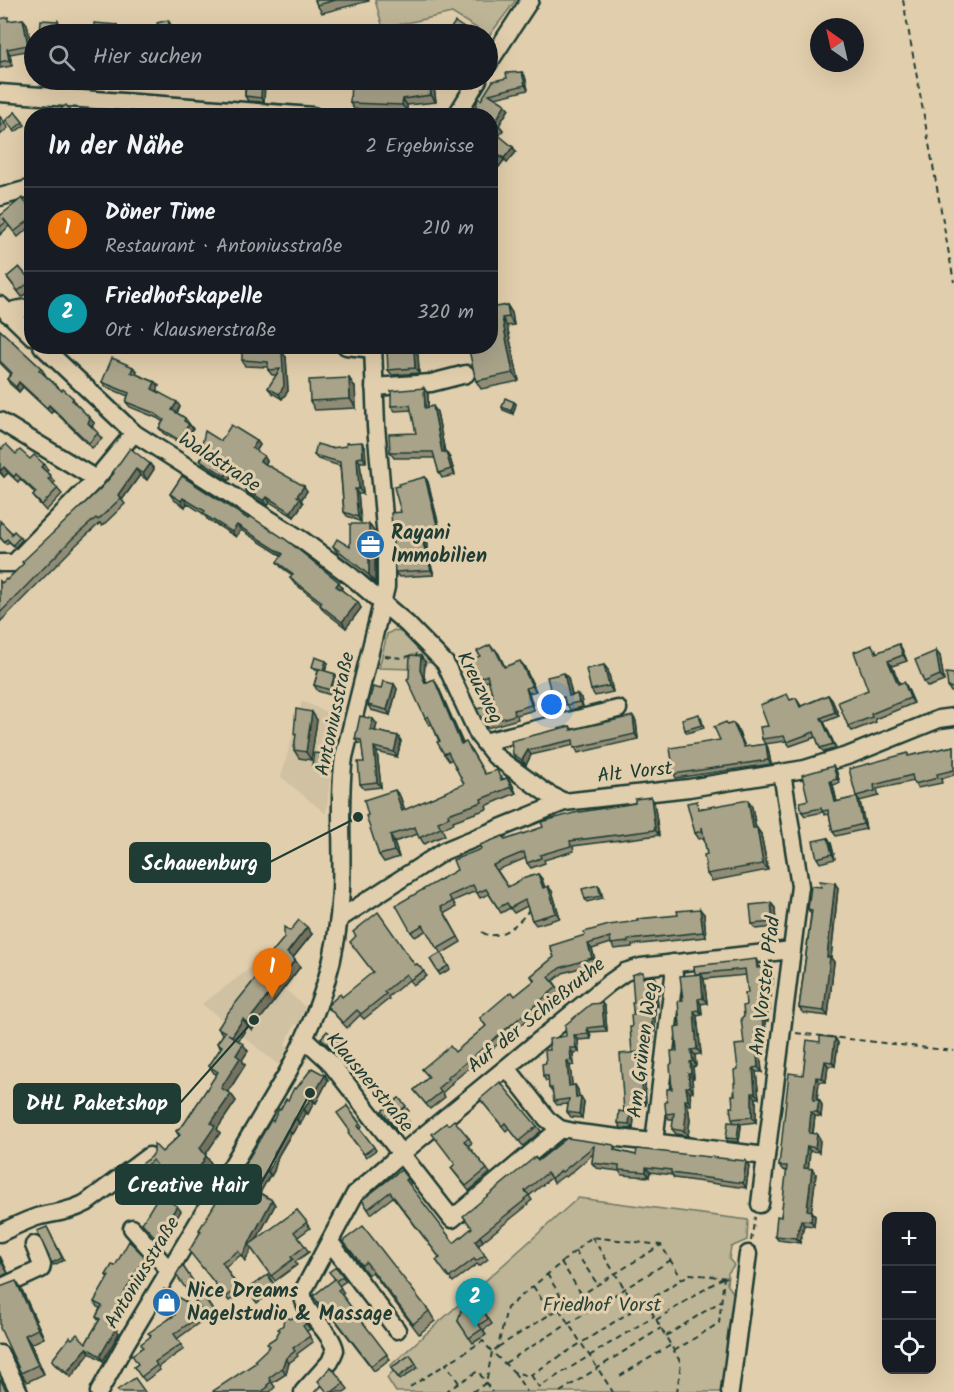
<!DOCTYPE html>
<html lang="de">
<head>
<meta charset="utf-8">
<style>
	body { margin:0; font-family:Kalam,sans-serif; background:#20242c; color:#f1f3f6 }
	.controls { position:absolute; right:18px; bottom:18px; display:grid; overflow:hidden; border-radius:12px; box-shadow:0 6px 24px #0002 }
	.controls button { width:54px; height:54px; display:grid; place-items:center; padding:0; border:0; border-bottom:2px solid #363941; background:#171b24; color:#f1f3f6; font:30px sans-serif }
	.compass { position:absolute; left:810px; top:18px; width:54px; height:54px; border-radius:50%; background:#171b24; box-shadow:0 6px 24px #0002; rotate:326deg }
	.you { position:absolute; left:552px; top:705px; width:21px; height:21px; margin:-15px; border:4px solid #fff; border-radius:50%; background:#1a73e8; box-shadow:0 0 0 9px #1a73e833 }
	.badge { display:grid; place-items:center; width:39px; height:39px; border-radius:50%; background:#1f6fb2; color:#fff; font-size:20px; font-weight:700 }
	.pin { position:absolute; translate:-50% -50px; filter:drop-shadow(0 2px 3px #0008) }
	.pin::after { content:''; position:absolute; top:32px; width:21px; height:18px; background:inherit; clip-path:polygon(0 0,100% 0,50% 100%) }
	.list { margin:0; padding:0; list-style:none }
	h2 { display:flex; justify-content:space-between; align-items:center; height:78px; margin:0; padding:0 24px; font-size:26px }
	h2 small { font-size:20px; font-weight:400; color:#9ea1a6 }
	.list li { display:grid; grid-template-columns:39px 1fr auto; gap:18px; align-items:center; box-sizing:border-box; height:84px; padding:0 24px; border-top:2px solid #363941 }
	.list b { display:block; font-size:22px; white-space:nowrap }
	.list p { margin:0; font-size:20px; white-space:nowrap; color:#9ea1a6 }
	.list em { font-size:20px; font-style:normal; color:#9ea1a6 }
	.icon { flex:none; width:33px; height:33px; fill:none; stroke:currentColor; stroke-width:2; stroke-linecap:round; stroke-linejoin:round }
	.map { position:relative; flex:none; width:954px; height:1392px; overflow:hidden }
	.search { position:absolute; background:#171b24; box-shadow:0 6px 24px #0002; left:24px; top:24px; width:474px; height:66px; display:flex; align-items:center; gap:15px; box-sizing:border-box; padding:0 21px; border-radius:33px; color:#9ea1a6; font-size:22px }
	.panel { position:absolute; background:#171b24; box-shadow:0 6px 24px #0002; left:24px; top:108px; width:474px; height:246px; border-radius:24px }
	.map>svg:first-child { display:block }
</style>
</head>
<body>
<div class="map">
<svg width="954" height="1392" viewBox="0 0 954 1392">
	<rect width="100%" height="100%" fill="#e1ceac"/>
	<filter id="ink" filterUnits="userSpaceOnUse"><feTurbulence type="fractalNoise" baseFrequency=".0167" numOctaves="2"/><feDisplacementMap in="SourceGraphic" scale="12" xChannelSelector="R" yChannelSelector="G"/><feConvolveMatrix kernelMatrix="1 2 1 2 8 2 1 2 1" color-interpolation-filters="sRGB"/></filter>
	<g filter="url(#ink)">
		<g fill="#d0c1a2">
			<path d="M 302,701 L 337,717 L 326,814 L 281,777 Z"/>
			<path d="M 252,967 L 287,991 L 305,1007 L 299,1024 L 295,1024 L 285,1044 L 288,1046 L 279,1065 L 202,1004 Z"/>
		</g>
		<g fill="#beb496" stroke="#6e7865" stroke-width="1.5">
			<path d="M 375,0 L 516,0 L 489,36 L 452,13 L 383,28 Z"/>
			<path d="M 394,630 L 406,634 L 435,663 L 415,662 L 414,669 L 379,668 L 387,634 Z"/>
			<path d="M 578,1198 L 748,1220 L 747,1240 L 731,1247 L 729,1259 L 734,1265 L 728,1273 L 727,1284 L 735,1295 L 721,1392 L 396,1392 L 387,1378 L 393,1371 L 390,1366 Z"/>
		</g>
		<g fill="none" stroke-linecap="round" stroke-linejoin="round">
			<defs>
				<g id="minor">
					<path d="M 488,64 L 530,0"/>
					<path d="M 0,93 L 313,116"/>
					<path d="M 456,116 L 478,80"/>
					<path d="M 0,197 L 32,188"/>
					<path d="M 0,305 L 32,336"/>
					<path d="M 8,314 L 15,310 L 32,307"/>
					<path d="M 42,346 L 134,433 L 302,540 L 352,577 L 407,624 L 445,663 L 479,736 L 495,756 L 546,793 L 564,802"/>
					<path d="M 346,346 L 373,349"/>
					<path d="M 374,387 L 431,383 L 466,374"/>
					<path d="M 0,421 L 96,479"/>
					<path d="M 0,563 L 14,563 L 96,479 L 134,433"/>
					<path d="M 484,742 L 618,709"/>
					<path d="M 339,919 L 444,851 L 564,802 L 689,788 L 805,769 L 850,755 L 939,719 L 954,717"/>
					<path d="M 305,1039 L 328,1060 L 452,1219 L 560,1129"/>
					<path d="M 507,1068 L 547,1119 L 560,1129 L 578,1133 L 766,1156"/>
					<path d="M 654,1142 L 674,976 L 673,963"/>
					<path d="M 760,1204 L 800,886 L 782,773"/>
					<path d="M 132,1228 L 169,1270"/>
					<path d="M 0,1233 C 13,1227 26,1220 40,1216 C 57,1212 69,1212 86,1203 L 149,1156"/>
					<path d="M 330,1242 L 397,1330"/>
					<path d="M 0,1288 L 41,1269 L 42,1265 L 34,1245"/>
					<path d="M 0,1354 L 19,1392"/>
					<path d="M 99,1392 L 126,1343 L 288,1072 C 320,1009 338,961 341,890 C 343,845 338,801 344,757 L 386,587 L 386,539 L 376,426 L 373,346"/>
					<path d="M 303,1392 L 330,1362 L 335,1350 C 331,1329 300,1312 303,1291 L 355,1194 L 401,1154 L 608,984 L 625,972 L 641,967 L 792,950"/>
					<path d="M 730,1392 L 748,1254"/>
				</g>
			</defs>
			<use href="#minor" stroke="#1f3d34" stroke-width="21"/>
			<g stroke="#1f3d34" stroke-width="2" stroke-dasharray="6 4.5" stroke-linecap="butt">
				<path d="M 903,0 L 954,282"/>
				<path d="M 385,656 L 402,658 L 417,654"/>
				<path d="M 336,689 L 340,692 L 341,704"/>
				<path d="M 482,932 C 497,944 523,921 530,908"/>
				<path d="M 796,1033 L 954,1051"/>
				<path d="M 592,1237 L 637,1308"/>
				<path d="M 751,1241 L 755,1217"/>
				<path d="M 575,1251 L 598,1285"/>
				<path d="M 561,1262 L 582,1295"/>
				<path d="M 547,1274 L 566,1305"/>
				<path d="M 533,1286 L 551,1314"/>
				<path d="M 646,1302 L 681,1363 L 677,1392"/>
				<path d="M 559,1309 L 613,1392"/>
				<path d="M 656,1320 L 724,1277"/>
				<path d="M 666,1336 L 721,1301"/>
				<path d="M 498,1347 L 661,1245"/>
				<path d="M 674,1351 L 719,1323 L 724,1277"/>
				<path d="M 505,1363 L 671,1260"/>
				<path d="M 514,1372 L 527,1392"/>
				<path d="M 531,1375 L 539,1387 L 654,1316"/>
				<path d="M 620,1376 L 671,1345"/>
				<path d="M 459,1383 L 446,1364 L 483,1341 L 492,1352 L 498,1347 L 507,1308 L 592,1237 L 661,1245 L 682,1279"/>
				<path d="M 410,1387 L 446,1364"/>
				<path d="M 445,1392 L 478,1371 L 492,1392"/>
				<path d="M 472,1392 L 486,1383 L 492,1352 L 514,1372 L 529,1376 L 690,1274 L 729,1278"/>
				<path d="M 560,1392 L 661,1328"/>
			</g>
			<use href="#minor" stroke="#e1ceac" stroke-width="16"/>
		</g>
		<g fill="#908c76" stroke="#1f3d34" stroke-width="1.5">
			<path d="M 315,0 L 369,0 L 369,1 L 322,13 L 317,5 Z"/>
			<path d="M 0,19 L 10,21 L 23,19 L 27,24 L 32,50 L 10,54 L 12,66 L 0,68 Z"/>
			<path d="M 522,72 L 525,76 L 528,90 L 495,98 L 509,109 L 499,125 L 503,130 L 499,136 L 513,147 L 516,152 L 507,163 L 504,160 L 499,167 L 490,161 L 490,116 L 479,115 L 475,110 L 481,100 L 507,78 Z"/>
			<path d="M 108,80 L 121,80 L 120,82 L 109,81 Z"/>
			<path d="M 174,80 L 195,80 L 189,81 Z"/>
			<path d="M 241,80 L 265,80 L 264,102 L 248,101 L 245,96 L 245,87 L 242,83 Z"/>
			<path d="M 433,80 L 436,102 L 407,105 L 407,111 L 354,109 L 350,103 Z"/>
			<path d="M 15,112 L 25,125 L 15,132 L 6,120 Z"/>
			<path d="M 0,117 L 8,128 L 0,135 Z"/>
			<path d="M 32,205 L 32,225 L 18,237 L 9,226 L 0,235 L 0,214 L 1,215 L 29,207 Z"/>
			<path d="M 19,267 L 32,282 L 32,289 L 22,297 L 7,277 Z"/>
			<path d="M 507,305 L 512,313 L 514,325 L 507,326 L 519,381 L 481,389 L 476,381 Z"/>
			<path d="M 0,330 L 41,368 L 45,374 L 44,374 L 62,391 L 73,398 L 76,404 L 94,423 L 92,427 L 102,439 L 92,448 L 53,410 L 51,413 L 23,387 L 19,392 L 10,384 L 7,379 L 11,374 L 0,363 Z"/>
			<path d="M 281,348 L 281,352 L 286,357 L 288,391 L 282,399 L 272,393 L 268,388 L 277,375 L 272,375 L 268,370 L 268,367 L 245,366 L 242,360 Z"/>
			<path d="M 414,350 L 418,355 L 419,373 L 392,375 L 388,370 Z"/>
			<path d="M 137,371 L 136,374 L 155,382 L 159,386 L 157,391 L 180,407 L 177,413 L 185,418 L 193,429 L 183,445 L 163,433 L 159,428 L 163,422 L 157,418 L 130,407 L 126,402 L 128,396 L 106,387 L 102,382 Z"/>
			<path d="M 349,378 L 355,387 L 356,408 L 315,410 L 310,401 Z"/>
			<path d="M 428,394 L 428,407 L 437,412 L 445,452 L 446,452 L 450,458 L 455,475 L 442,478 L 439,473 L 435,458 L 394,458 L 390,452 L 416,433 L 412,410 L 395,411 L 391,406 Z"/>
			<path d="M 514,402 L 516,404 L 513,414 L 503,410 L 502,407 Z"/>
			<path d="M 221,441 L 257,441 L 260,445 L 256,451 L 264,456 L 267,461 L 265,464 L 307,491 L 301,500 L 303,503 L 294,517 L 270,502 L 268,506 L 247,492 L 244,488 L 249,479 L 235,471 L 229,481 L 204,465 L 200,460 L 205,454 L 201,449 Z"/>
			<path d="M 0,447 L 2,449 L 30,459 L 48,470 L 46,472 L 55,482 L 53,484 L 62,494 L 46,511 L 37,501 L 33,496 L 35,493 L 20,479 L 18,482 L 8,473 L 4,477 L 0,473 Z"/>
			<path d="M 365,447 L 366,462 L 360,462 L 363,494 L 358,494 L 361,522 L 347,516 L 344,512 L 340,466 L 318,459 L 314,455 L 331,448 Z"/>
			<path d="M 150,464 L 154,469 L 147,480 L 140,475 L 122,500 L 125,504 L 102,526 L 100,523 L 76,545 L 0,622 L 0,581 L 2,583 L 7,580 L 101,488 L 114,474 L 113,472 Z"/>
			<path d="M 182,476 L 342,588 L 341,589 L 361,608 L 346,628 L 324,611 L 320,605 L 321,604 L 294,583 L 290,578 L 292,575 L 281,567 L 277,562 L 282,556 L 241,530 L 236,537 L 207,519 L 204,514 L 187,503 L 185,507 L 174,500 L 170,494 Z"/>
			<path d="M 425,477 L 428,482 L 441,534 L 427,537 L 428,547 L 426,548 L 434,575 L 399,577 L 395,572 L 401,512 Z"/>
			<path d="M 0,521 L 12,533 L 20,537 L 22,540 L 15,547 L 9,542 L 6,544 L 0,538 Z"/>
			<path d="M 369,524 L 375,533 L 375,583 L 338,554 L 333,546 L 350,547 Z"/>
			<path d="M 899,644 L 902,649 L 907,661 L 892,666 L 900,684 L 904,682 L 907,687 L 914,703 L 875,719 L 876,722 L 852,731 L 848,726 L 868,690 L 876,650 L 877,653 Z"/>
			<path d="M 490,645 L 494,650 L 495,649 L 499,654 L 505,667 L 524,666 L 536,691 L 529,693 L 534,710 L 517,715 L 518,719 L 487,728 L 484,724 L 495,704 L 489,680 L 482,684 L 478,679 L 480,656 Z"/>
			<path d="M 936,651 L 940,656 L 944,681 L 928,687 L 924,682 Z"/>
			<path d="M 425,662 L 424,677 L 427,682 L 438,686 L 463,743 L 470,748 L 485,774 L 502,777 L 503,779 L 507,778 L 512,784 L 516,793 L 486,806 L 487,809 L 453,821 L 454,823 L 442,829 L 445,835 L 424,844 L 418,834 L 394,842 L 399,857 L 384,862 L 379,855 L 368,815 L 400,796 L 405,810 L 464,784 L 452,759 L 449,761 L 444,754 L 432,724 L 429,725 L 425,718 L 409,678 Z"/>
			<path d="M 328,663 L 325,671 L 335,674 L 339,679 L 334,696 L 318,691 L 314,685 L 318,671 L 314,669 L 312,667 Z"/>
			<path d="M 604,665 L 608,670 L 613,692 L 595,696 L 591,690 Z"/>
			<path d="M 954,674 L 954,692 L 951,692 L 948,687 Z"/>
			<path d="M 568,678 L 572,695 L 581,698 L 583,707 L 570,710 L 566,702 L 556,705 L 553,700 Z"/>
			<path d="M 394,684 L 397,689 L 390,715 L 371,710 L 368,705 Z"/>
			<path d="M 828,695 L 832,700 L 839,716 L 824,722 L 836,748 L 824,752 L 820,748 L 816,737 L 790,746 L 786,741 L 765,744 L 762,739 L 768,726 L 791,700 L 796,698 L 801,706 Z"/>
			<path d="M 701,717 L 704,728 L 687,733 L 685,730 Z"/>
			<path d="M 317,720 L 311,760 L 299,758 L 294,750 L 296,736 L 294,734 Z"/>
			<path d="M 636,721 L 638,739 L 578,753 L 574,745 L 531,755 L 526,765 L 516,759 L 513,754 L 570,726 L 573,730 Z"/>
			<path d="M 377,724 L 375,731 L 398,736 L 401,741 L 397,757 L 377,752 L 381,787 L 364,789 L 360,784 L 364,762 L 362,744 L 358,743 L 355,739 Z"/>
			<path d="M 728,725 L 736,726 L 745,747 L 766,744 L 768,748 L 771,764 L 676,778 L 674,774 L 720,740 Z"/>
			<path d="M 954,746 L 954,775 L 941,779 L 942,783 L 918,788 L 914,781 L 877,789 L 879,796 L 859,801 L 866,829 L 836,836 L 833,832 L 829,814 L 825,815 L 823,812 L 805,816 L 802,812 L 808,800 L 833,766 L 836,770 L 840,783 L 833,785 L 837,802 L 857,797 L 856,796 L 910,756 Z"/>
			<path d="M 329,757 L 327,770 L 313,768 L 312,765 Z"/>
			<path d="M 651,797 L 654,802 L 659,835 L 573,846 L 574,851 L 544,860 L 545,863 L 531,868 L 527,863 L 526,858 L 497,870 L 508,887 L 538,874 L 542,879 L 545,888 L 552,891 L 560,918 L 536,925 L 532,920 L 527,906 L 514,913 L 510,908 L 501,913 L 489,894 L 480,898 L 476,891 L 453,901 L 456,907 L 445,913 L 461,942 L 441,954 L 427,930 L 415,937 L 411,932 L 457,870 L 481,849 L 503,836 L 506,840 L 635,803 Z"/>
			<path d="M 752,807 L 756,828 L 761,834 L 768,870 L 712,881 L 707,874 L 707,854 L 704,838 L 699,839 L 695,833 L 702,808 Z"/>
			<path d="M 828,838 L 831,843 L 835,859 L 820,863 L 817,858 Z"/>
			<path d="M 598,885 L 600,887 L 603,898 L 587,902 L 585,899 Z"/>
			<path d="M 838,888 L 831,958 L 834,962 L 828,1016 L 803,1013 L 799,1008 L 811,914 L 808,909 Z"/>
			<path d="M 771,903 L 775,908 L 776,927 L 756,929 L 752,924 Z"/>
			<path d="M 704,914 L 706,937 L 632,945 L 632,947 L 614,949 L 611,943 L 592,949 L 596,963 L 563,973 L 553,981 L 561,992 L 451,1083 L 452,1084 L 442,1093 L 445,1097 L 430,1109 L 414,1090 L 429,1077 L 422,1069 L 455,1052 L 486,1026 L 480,1018 L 515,996 L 534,981 L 531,976 L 554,957 L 550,946 Z"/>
			<path d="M 290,931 L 312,934 L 293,958 L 300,967 L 252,1030 L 248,1026 L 238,1041 L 248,1051 L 242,1060 L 245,1065 L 228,1092 L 231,1094 L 236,1101 L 217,1129 L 220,1133 L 205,1155 L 211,1163 L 202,1177 L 208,1185 L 202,1196 L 199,1194 L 197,1198 L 176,1186 L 170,1197 L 161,1192 L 156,1185 L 163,1174 L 158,1167 L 137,1183 L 130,1173 L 162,1152 L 179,1136 L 176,1131 L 184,1124 L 217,1074 L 214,1073 L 209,1066 L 221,1048 L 217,1043 L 223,1035 L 218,1028 L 266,965 L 264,962 Z"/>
			<path d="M 441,953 L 450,969 L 440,975 L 430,959 Z"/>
			<path d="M 417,964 L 427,976 L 413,985 L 409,980 L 388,997 L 389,999 L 364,1019 L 360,1015 L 347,1028 L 327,1006 L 342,997 Z"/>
			<path d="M 759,964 L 760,968 L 772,972 L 773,984 L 770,985 L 771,996 L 768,997 L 770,1009 L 767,1009 L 768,1021 L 765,1021 L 766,1033 L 758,1034 L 762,1072 L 756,1072 L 759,1098 L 756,1098 L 756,1122 L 740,1124 L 741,1126 L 739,1142 L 728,1141 L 726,1138 L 734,1123 L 732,1119 L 735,1083 L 744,1044 L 744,1017 L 748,993 L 746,975 L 704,979 L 707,1003 L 701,1004 L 702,1015 L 697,1016 L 701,1054 L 695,1055 L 696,1066 L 693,1067 L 694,1078 L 692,1078 L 693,1092 L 690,1092 L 691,1105 L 688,1105 L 690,1120 L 688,1136 L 676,1134 L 672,1129 L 674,1119 L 669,1119 L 666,1114 L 667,1102 L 672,1089 L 672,1063 L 677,1051 L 683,1000 L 695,975 Z"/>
			<path d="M 646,977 L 655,977 L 658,982 L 659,994 L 657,995 L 658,1006 L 655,1007 L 655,1031 L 653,1031 L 654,1042 L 649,1043 L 650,1057 L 644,1057 L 646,1105 L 635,1106 L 633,1129 L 621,1128 L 618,1123 L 624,1112 L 632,1053 L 632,1027 L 634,1003 Z"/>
			<path d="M 605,1007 L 607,1031 L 590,1032 L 591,1039 L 578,1040 L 579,1052 L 573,1053 L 574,1065 L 570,1066 L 572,1086 L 575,1085 L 578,1090 L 579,1097 L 581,1097 L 584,1102 L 582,1118 L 571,1117 L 567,1112 L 568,1104 L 557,1105 L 554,1101 L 553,1093 L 549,1088 L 549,1081 L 546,1081 L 543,1076 L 546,1063 L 550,1050 Z"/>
			<path d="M 321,1038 L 340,1042 L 344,1047 L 337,1055 L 325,1043 Z"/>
			<path d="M 835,1038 L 838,1043 L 835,1066 L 828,1066 L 826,1082 L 819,1082 L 817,1100 L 819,1100 L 822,1105 L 821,1117 L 815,1116 L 813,1134 L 820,1139 L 819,1152 L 810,1151 L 808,1168 L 812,1169 L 816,1174 L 811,1211 L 815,1216 L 814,1226 L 804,1225 L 800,1243 L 778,1240 L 775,1236 L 781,1217 L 787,1171 L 783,1170 L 779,1166 L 803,1075 L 820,1042 Z"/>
			<path d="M 325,1075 L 328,1080 L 316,1103 L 314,1102 L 308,1114 L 306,1113 L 300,1124 L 299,1123 L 292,1134 L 291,1134 L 278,1156 L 274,1171 L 271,1176 L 270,1175 L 260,1193 L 272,1200 L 275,1205 L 256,1241 L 297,1210 L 310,1228 L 298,1237 L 309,1252 L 295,1262 L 297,1265 L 275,1281 L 251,1248 L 245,1261 L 241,1255 L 225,1267 L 242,1293 L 229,1301 L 193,1255 L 200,1232 L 199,1230 L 229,1192 L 273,1121 L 296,1089 Z"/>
			<path d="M 399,1098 L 409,1111 L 404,1115 L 410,1123 L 398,1133 L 382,1111 Z"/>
			<path d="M 480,1099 L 537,1126 L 541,1131 L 523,1146 L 509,1128 L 506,1131 Z"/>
			<path d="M 347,1106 L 362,1126 L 360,1129 L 376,1150 L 366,1157 L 348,1133 L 350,1131 Z"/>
			<path d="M 448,1125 L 469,1138 L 472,1143 L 468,1146 L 490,1173 L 469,1191 L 451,1168 L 455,1164 Z"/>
			<path d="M 567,1138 L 636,1155 L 749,1166 L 746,1188 L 674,1178 L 672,1175 L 650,1172 L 649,1177 L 622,1175 L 619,1171 L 596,1168 L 592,1163 L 593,1154 L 566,1177 L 564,1176 L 554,1183 L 551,1178 L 529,1196 L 532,1200 L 527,1204 L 528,1205 L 483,1241 L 478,1246 L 488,1259 L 479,1266 L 477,1264 L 453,1282 L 436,1260 L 440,1258 L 393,1197 L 371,1214 L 362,1200 L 401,1170 L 411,1183 L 409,1185 L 454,1243 L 472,1228 L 538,1161 Z"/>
			<path d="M 47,1227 L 64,1260 L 54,1265 L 52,1263 Z"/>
			<path d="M 343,1241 L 429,1311 L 435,1321 L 419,1334 L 372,1272 L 368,1275 Z"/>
			<path d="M 0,1256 L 8,1273 L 0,1277 Z"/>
			<path d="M 148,1262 L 111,1325 L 119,1333 L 103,1361 L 90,1353 L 71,1377 L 55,1365 L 52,1360 L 86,1343 L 99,1321 L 96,1317 L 100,1308 L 97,1307 L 94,1302 L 108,1278 L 106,1275 L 115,1266 Z"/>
			<path d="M 182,1265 L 220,1321 L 213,1326 L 207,1317 L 177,1339 L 184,1349 L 158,1367 L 160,1370 L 145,1381 L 134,1367 L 138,1364 L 143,1347 L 151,1336 L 172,1316 L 159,1308 L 156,1304 L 202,1312 Z"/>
			<path d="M 336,1267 L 346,1281 L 339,1286 L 344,1293 L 342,1295 L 390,1359 L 374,1371 L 325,1307 L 322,1309 L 313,1296 L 334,1280 Z"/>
			<path d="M 268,1275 L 277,1289 L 257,1303 L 247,1289 Z"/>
			<path d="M 22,1290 L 44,1338 L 31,1344 L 44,1374 L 27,1382 L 21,1373 Z"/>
			<path d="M 480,1305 L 492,1324 L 483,1330 L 486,1335 L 473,1343 L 458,1321 L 468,1312 Z"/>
			<path d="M 299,1314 L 310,1329 L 306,1332 L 313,1342 L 297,1354 L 298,1356 L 289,1363 L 286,1374 L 272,1383 L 275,1387 L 271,1391 L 271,1392 L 214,1392 L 257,1362 L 270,1346 L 275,1338 L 291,1319 Z"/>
			<path d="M 410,1355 L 418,1367 L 400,1380 L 391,1368 Z"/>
			<path d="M 331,1367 L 348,1389 L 344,1392 L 327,1392 Z"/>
		</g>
		<g fill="#767260" stroke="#1f3d34" stroke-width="1.5">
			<path d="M 23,19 L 27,24 L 32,50 L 28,45 Z"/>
			<path d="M 168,20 L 171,25 L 173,34 L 171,34 Z"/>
			<path d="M 58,21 L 62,27 L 62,34 L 58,34 Z"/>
			<path d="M 117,25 L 121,30 L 120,34 L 116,34 Z"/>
			<path d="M 7,49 L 10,54 L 12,66 L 9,60 Z"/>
			<path d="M 522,72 L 525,76 L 528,90 L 525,85 Z"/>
			<path d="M 262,80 L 265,80 L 264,102 L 261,98 Z"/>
			<path d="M 429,80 L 433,80 L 436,102 L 431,95 Z"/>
			<path d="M 403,99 L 407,105 L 407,111 L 402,105 Z"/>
			<path d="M 505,104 L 509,109 L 499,125 L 503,130 L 498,137 L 495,132 L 495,123 Z"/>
			<path d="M 513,147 L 516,152 L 507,163 L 504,158 Z"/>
			<path d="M 500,156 L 504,160 L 499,167 L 496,162 Z"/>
			<path d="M 507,305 L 512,313 L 514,325 L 509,317 Z"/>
			<path d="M 502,318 L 507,326 L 519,381 L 513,373 Z"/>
			<path d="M 277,346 L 280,346 L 281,348 L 281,357 L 277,352 Z"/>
			<path d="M 414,350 L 418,355 L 419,373 L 415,368 Z"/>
			<path d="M 282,352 L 286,357 L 288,391 L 282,399 L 279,394 Z"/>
			<path d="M 133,367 L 137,371 L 135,376 L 131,372 Z"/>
			<path d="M 349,378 L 355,387 L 356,408 L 350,399 Z"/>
			<path d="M 19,382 L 23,387 L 19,392 L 16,387 Z"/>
			<path d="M 155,382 L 159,386 L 156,394 L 152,389 Z"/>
			<path d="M 424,388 L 428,394 L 428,413 L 425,408 Z"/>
			<path d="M 177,402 L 180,407 L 175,415 L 172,410 Z"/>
			<path d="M 514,402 L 516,404 L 513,414 L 511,411 Z"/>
			<path d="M 49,405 L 53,410 L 51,413 L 47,408 Z"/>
			<path d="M 433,406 L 437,412 L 446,458 L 442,452 Z"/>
			<path d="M 90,418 L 94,423 L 92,428 L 88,423 Z"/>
			<path d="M 189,424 L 193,429 L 183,445 L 179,440 Z"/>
			<path d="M 257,441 L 260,445 L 255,453 L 252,448 Z"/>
			<path d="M 362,442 L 365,447 L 366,462 L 363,457 Z"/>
			<path d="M 446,452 L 450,458 L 455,475 L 451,469 Z"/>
			<path d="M 264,456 L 267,461 L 264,466 L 260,461 Z"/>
			<path d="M 357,458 L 360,462 L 363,494 L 359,489 Z"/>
			<path d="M 44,464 L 48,470 L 45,473 L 41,467 Z"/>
			<path d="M 150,464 L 154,469 L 147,480 L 143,474 Z"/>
			<path d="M 232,466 L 235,471 L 229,481 L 225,476 Z"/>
			<path d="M 4,467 L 8,473 L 4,477 L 0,471 Z"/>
			<path d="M 136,469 L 140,475 L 122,500 L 118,495 Z"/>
			<path d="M 425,477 L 428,482 L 441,534 L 438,529 Z"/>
			<path d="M 304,486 L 307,491 L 301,500 L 303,503 L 294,517 L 291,512 L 297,496 Z"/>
			<path d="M 355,489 L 358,494 L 361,522 L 358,517 Z"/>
			<path d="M 267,497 L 270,502 L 268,506 L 264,501 Z"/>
			<path d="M 183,498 L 187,503 L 185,507 L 181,501 Z"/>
			<path d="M 369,524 L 375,533 L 375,583 L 369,575 Z"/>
			<path d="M 237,525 L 241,530 L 236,537 L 232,532 Z"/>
			<path d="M 424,532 L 427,537 L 428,547 L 425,543 Z"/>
			<path d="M 423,543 L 426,548 L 434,575 L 431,570 Z"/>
			<path d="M 339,582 L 342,588 L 340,591 L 336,586 Z"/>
			<path d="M 358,602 L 361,608 L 346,628 L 342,622 Z"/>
			<path d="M 899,644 L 902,649 L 907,661 L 903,655 Z"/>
			<path d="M 936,651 L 940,656 L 944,681 L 940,675 Z"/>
			<path d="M 421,656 L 425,662 L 424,677 L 430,690 L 425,683 L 420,670 Z"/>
			<path d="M 326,661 L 328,663 L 324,673 L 323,670 Z"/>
			<path d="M 520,661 L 524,666 L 536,691 L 532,686 Z"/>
			<path d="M 888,661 L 892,666 L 902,689 L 898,684 Z"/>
			<path d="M 604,665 L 608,670 L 613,692 L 609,686 Z"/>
			<path d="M 564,673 L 568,678 L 573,700 L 569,696 Z"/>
			<path d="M 335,674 L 339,679 L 334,696 L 330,690 Z"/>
			<path d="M 434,679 L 438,686 L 466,751 L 461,744 Z"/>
			<path d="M 904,682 L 907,687 L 914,703 L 910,698 Z"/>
			<path d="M 394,684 L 397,689 L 390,715 L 387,710 Z"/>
			<path d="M 526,688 L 529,693 L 534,710 L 531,705 Z"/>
			<path d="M 577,694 L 581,698 L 583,707 L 579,702 Z"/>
			<path d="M 828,695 L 832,700 L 839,716 L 835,712 Z"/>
			<path d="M 312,712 L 317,720 L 311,760 L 306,752 Z"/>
			<path d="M 633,716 L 636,721 L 638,739 L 635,734 Z"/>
			<path d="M 821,718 L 824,722 L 836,748 L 833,744 Z"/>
			<path d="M 373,719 L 377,724 L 374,735 L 370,730 Z"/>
			<path d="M 733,723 L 736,726 L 747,751 L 744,747 Z"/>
			<path d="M 398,736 L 401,741 L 397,757 L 394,752 Z"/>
			<path d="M 766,744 L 768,748 L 771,764 L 768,760 Z"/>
			<path d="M 374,747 L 377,752 L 381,787 L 377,782 Z"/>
			<path d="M 528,750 L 531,755 L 526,765 L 522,760 Z"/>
			<path d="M 327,755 L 329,757 L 327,770 L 325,767 Z"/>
			<path d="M 833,766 L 836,770 L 840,783 L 837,779 Z"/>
			<path d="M 507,778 L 512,784 L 516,793 L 511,787 Z"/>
			<path d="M 830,781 L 833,785 L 838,807 L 835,802 Z"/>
			<path d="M 395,790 L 400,796 L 407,818 L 402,811 Z"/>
			<path d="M 651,797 L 654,802 L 659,835 L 655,830 Z"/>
			<path d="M 857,797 L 860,801 L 866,829 L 863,824 Z"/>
			<path d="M 748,800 L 752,807 L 757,834 L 753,828 Z"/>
			<path d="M 757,828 L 761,834 L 768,870 L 763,864 Z"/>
			<path d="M 390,835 L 394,842 L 399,857 L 394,851 Z"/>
			<path d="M 828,838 L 831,843 L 835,859 L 832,854 Z"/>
			<path d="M 538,874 L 542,879 L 547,894 L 543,888 Z"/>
			<path d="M 835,883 L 838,888 L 831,958 L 834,962 L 828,1016 L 824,1011 L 827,957 Z"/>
			<path d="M 548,886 L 552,891 L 560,918 L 556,913 Z"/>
			<path d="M 771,903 L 775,908 L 776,927 L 773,922 Z"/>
			<path d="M 700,909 L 704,914 L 706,937 L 703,932 Z"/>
			<path d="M 307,927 L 312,934 L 291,960 L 287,953 Z"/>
			<path d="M 588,944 L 592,949 L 596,963 L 592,958 Z"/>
			<path d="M 756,959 L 759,964 L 760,973 L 757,968 Z"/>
			<path d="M 295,960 L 300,967 L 252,1030 L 247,1023 Z"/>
			<path d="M 768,967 L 772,972 L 773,984 L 770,979 Z"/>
			<path d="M 701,974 L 704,979 L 707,1003 L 703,998 Z"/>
			<path d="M 655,977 L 658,982 L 659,994 L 656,989 Z"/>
			<path d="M 767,980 L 770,985 L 771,996 L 768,992 Z"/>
			<path d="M 653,990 L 657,995 L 658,1006 L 654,1001 Z"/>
			<path d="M 765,992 L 768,997 L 770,1009 L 766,1004 Z"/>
			<path d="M 698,999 L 701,1004 L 702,1015 L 699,1010 Z"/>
			<path d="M 652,1002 L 655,1007 L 655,1031 L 652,1026 Z"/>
			<path d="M 602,1003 L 605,1007 L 607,1031 L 604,1026 Z"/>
			<path d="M 763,1004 L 767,1009 L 768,1021 L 765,1016 Z"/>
			<path d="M 694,1011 L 697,1016 L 701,1054 L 697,1049 Z"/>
			<path d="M 762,1016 L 765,1021 L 766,1033 L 763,1029 Z"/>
			<path d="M 243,1019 L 248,1026 L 236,1043 L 232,1036 Z"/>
			<path d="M 650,1026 L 653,1031 L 654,1042 L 651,1037 Z"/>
			<path d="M 587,1028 L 590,1032 L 591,1039 L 588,1034 Z"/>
			<path d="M 755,1030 L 758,1034 L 762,1072 L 758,1067 Z"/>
			<path d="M 574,1035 L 578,1040 L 579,1052 L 576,1048 Z"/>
			<path d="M 645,1038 L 649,1043 L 650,1057 L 646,1052 Z"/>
			<path d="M 835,1038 L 838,1043 L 835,1066 L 832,1062 Z"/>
			<path d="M 340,1042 L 344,1047 L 337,1055 L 334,1050 Z"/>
			<path d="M 243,1044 L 248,1051 L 242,1060 L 245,1065 L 226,1095 L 221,1088 L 236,1055 Z"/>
			<path d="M 570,1048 L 573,1053 L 574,1065 L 571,1060 Z"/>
			<path d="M 691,1050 L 695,1055 L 696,1066 L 693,1061 Z"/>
			<path d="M 640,1052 L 644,1057 L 646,1105 L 643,1100 Z"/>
			<path d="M 567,1061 L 570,1066 L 573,1091 L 569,1086 Z"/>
			<path d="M 825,1061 L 828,1066 L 826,1082 L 822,1078 Z"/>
			<path d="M 690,1062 L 693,1067 L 694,1078 L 691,1073 Z"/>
			<path d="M 753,1068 L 756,1072 L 759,1098 L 755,1093 Z"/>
			<path d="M 688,1073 L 692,1078 L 693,1092 L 690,1087 Z"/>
			<path d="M 325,1075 L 328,1080 L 316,1103 L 312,1098 Z"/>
			<path d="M 816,1077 L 819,1082 L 816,1105 L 813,1100 Z"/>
			<path d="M 575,1085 L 578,1090 L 580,1102 L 576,1098 Z"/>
			<path d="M 686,1087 L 690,1092 L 691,1105 L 688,1100 Z"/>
			<path d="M 752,1093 L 756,1098 L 756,1122 L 752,1117 Z"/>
			<path d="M 231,1094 L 236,1101 L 217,1129 L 220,1133 L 205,1155 L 200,1148 L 211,1123 Z"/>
			<path d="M 581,1097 L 584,1102 L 582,1118 L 579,1114 Z"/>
			<path d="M 311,1098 L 314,1102 L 308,1114 L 304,1109 Z"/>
			<path d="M 685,1100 L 688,1105 L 690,1120 L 688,1136 L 684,1131 Z"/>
			<path d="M 819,1100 L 822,1105 L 821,1117 L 817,1112 Z"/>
			<path d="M 632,1101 L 635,1106 L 633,1129 L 629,1124 Z"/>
			<path d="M 303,1108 L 306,1113 L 300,1124 L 297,1119 Z"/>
			<path d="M 811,1112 L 815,1116 L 812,1138 L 809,1133 Z"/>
			<path d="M 295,1118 L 299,1123 L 292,1134 L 289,1130 Z"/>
			<path d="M 739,1123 L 741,1126 L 739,1142 L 737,1139 Z"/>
			<path d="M 288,1129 L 291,1134 L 278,1156 L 274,1171 L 271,1176 L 268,1171 L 275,1152 Z"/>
			<path d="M 817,1134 L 820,1139 L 819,1152 L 815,1148 Z"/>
			<path d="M 807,1146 L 810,1151 L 808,1173 L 804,1168 Z"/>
			<path d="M 206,1156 L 211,1163 L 200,1180 L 196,1173 Z"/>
			<path d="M 746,1161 L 749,1166 L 746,1188 L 743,1183 Z"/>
			<path d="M 646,1167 L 650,1172 L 649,1177 L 646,1172 Z"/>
			<path d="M 812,1169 L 816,1174 L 811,1215 L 807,1210 Z"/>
			<path d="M 267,1170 L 270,1175 L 258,1196 L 255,1191 Z"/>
			<path d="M 204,1178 L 208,1185 L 202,1196 L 197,1189 Z"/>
			<path d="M 171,1179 L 176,1186 L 170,1197 L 165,1190 Z"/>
			<path d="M 195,1187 L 199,1194 L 197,1198 L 192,1191 Z"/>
			<path d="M 272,1200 L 275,1205 L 245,1261 L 242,1256 Z"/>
			<path d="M 177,1206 L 181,1211 L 161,1245 L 157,1239 Z"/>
			<path d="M 812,1211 L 815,1216 L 814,1226 L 811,1221 Z"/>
			<path d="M 801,1220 L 804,1225 L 800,1243 L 796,1238 Z"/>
			<path d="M 480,1236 L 483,1241 L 478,1246 L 475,1241 Z"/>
			<path d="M 0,1256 L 8,1273 L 0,1260 Z"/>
			<path d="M 145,1257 L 148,1262 L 110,1328 L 107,1323 Z"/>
			<path d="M 16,1281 L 22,1290 L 44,1338 L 38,1329 Z"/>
			<path d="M 116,1328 L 119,1333 L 103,1361 L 100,1356 Z"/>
			<path d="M 25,1335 L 31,1344 L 44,1374 L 38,1365 Z"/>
			<path d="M 87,1348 L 90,1353 L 71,1377 L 67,1372 Z"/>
			<path d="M 286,1358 L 289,1363 L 286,1374 L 282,1368 Z"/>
		</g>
		<g fill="#a8a389" stroke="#1f3d34" stroke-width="1.5">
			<path d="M 315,0 L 336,0 L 317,5 Z"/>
			<path d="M 8,17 L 8,21 L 23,19 L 28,45 L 7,49 L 9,60 L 0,62 L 0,19 Z"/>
			<path d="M 41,20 L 58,21 L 58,34 L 40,34 Z"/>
			<path d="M 168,20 L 171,34 L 160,34 L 157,23 Z"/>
			<path d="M 455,22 L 473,34 L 447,34 Z"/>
			<path d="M 94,23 L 117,25 L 116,34 L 94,34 Z"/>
			<path d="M 355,27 L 387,29 L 387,34 L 354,34 Z"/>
			<path d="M 522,72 L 525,85 L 489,94 L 505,104 L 495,123 L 499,125 L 495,132 L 513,147 L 504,158 L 500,156 L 496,162 L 490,158 L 490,116 L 478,116 L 480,113 L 475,110 L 478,98 L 481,100 L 493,81 L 507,78 L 506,73 Z"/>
			<path d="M 241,80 L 262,80 L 261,98 L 245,96 L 246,83 L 242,83 Z"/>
			<path d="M 351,80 L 429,80 L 431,95 L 403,99 L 402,105 L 350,103 Z"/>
			<path d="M 66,105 L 75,116 L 52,116 Z"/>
			<path d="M 15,112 L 23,122 L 13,130 L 6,120 Z"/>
			<path d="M 0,117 L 5,122 L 0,126 Z"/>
			<path d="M 32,124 L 32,131 L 28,127 Z"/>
			<path d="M 22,198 L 29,207 L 32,205 L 32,218 L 14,232 L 3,218 L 6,222 L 0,227 L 0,214 L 1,215 Z"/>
			<path d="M 19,267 L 31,281 L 18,291 L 7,277 Z"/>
			<path d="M 507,305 L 509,317 L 502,318 L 513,373 L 476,381 L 468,346 L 490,346 L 490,308 Z"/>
			<path d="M 0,330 L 41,368 L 39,370 L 62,391 L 63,389 L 73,398 L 72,400 L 90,418 L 88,423 L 98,433 L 89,443 L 49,405 L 47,408 L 19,382 L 16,387 L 7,379 L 12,373 L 0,361 Z"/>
			<path d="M 242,346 L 277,346 L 277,352 L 282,352 L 284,386 L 279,394 L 268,388 L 280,369 L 268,370 L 268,362 L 242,360 Z"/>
			<path d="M 414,350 L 415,368 L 388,370 L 387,351 Z"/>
			<path d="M 112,358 L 133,367 L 131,372 L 155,382 L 152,389 L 177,402 L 172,410 L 185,418 L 184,421 L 189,424 L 179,440 L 159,428 L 164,420 L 154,413 L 126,402 L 129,393 L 102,382 Z"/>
			<path d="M 349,378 L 350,399 L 310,401 L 309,380 Z"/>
			<path d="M 424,388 L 425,408 L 433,406 L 442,452 L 446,452 L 451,469 L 439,473 L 433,452 L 390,452 L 389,434 L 416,433 L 410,405 L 391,406 L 391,391 Z"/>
			<path d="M 505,398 L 514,402 L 511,411 L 502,407 Z"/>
			<path d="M 231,425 L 257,441 L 252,448 L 264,456 L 260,461 L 304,486 L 297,496 L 300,498 L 291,512 L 267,497 L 264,501 L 244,488 L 250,477 L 232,466 L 225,476 L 200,460 L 206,452 L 201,449 L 205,431 L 221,441 Z"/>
			<path d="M 362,442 L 363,457 L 357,458 L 359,489 L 355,489 L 358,517 L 344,512 L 340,462 L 314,455 L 317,444 L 331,448 L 346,446 L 346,443 Z"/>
			<path d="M 6,444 L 16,454 L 20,450 L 30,459 L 34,455 L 44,464 L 41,467 L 51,476 L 48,479 L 58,488 L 42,505 L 33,496 L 36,492 L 16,474 L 14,477 L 4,467 L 0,471 L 0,447 L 2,449 Z"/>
			<path d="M 130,448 L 150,464 L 143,474 L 136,469 L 118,495 L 121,498 L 98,520 L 96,518 L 72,539 L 0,613 L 0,581 L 2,583 L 6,579 L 7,580 L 24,563 L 22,562 L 101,488 L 114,473 L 113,472 Z"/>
			<path d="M 182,476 L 248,519 L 250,516 L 285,539 L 339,582 L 336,586 L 358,602 L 342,622 L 320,605 L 322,602 L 290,578 L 293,574 L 277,562 L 283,554 L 237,525 L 232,532 L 203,514 L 205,511 L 183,498 L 181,501 L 170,494 Z"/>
			<path d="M 425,477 L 438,529 L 424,532 L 425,543 L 423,543 L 431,570 L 395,572 L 391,513 L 401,512 L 394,487 L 399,486 L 399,484 Z"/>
			<path d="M 0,521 L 12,533 L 11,535 L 14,531 L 20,537 L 13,545 L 7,539 L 4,542 L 0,537 Z"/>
			<path d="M 350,524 L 369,524 L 369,575 L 333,546 L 337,539 L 350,547 Z"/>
			<path d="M 899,644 L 903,655 L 888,661 L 898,684 L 904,682 L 910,698 L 871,714 L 872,717 L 848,726 L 838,702 L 868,690 L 854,652 L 872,645 L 876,653 Z"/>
			<path d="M 490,645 L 493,650 L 495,649 L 504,667 L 520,661 L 532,686 L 526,688 L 531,705 L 514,710 L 515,715 L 484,724 L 477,709 L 495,704 L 487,675 L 478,679 L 470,661 L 480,656 L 477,651 Z"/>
			<path d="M 936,651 L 940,675 L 924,682 L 915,660 Z"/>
			<path d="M 410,655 L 421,656 L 420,670 L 425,683 L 434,679 L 461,744 L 466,742 L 485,774 L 497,770 L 501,780 L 507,778 L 511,787 L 481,799 L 482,802 L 448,814 L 449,817 L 438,822 L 441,828 L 419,838 L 415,827 L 390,835 L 394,851 L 379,855 L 366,816 L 368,815 L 364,800 L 395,790 L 402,811 L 464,784 L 448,752 L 444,754 L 437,742 L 440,741 L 428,716 L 425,718 L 407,679 L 409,678 Z"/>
			<path d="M 315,657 L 326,661 L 323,670 L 312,667 Z"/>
			<path d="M 604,665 L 609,686 L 591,690 L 586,669 Z"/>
			<path d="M 319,669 L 335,674 L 330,690 L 314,685 Z"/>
			<path d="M 564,673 L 569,696 L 577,694 L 579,702 L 566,705 L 564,697 L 553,700 L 547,677 Z"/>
			<path d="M 946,673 L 954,674 L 954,688 L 948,687 Z"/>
			<path d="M 383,681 L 394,684 L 387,710 L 368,705 L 373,687 L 381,689 Z"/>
			<path d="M 787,694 L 790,700 L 796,698 L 800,707 L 828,695 L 835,712 L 821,718 L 833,744 L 820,748 L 814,732 L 787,742 L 784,736 L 762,739 L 760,727 L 768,726 L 760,705 Z"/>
			<path d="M 296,709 L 312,712 L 306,752 L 294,750 L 296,734 L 294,734 Z"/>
			<path d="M 699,714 L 702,725 L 685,730 L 682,719 Z"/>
			<path d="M 360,716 L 373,719 L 370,730 L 398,736 L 394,752 L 374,747 L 377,782 L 360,784 L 358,762 L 364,762 L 361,740 L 355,739 Z"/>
			<path d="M 633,716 L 635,734 L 574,748 L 573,740 L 528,750 L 522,760 L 513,754 L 511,741 L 570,726 L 571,730 Z"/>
			<path d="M 726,722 L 727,725 L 733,723 L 744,747 L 766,744 L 768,760 L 674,774 L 670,748 L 720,740 L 714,727 Z"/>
			<path d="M 954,746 L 954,770 L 937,774 L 938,778 L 914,784 L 912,775 L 874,785 L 875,791 L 856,796 L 849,769 L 908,753 L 908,756 Z"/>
			<path d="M 314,753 L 327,755 L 325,767 L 312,765 Z"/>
			<path d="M 833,766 L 837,779 L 830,781 L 835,802 L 857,797 L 863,824 L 833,832 L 828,810 L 822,811 L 821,808 L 802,812 L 800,802 L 808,800 L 802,775 Z"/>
			<path d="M 651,797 L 655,830 L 570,841 L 571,846 L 540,855 L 541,858 L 527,863 L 524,852 L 493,865 L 508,887 L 522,879 L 538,874 L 543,888 L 548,886 L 556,913 L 532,920 L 525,900 L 510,908 L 507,903 L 498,908 L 486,889 L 477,893 L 473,885 L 449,896 L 452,902 L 441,907 L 458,937 L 437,949 L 423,925 L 411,932 L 396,905 L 457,870 L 453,860 L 481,849 L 480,845 L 503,836 L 505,840 L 543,827 L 541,822 L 574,813 L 635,803 L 635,799 Z"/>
			<path d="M 748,800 L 753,828 L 757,828 L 763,864 L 707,874 L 704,855 L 707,854 L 702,827 L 702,831 L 695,833 L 687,803 L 697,801 L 698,809 Z"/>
			<path d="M 828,838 L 832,854 L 817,858 L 813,841 Z"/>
			<path d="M 820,881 L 835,883 L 827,957 L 830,957 L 824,1011 L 799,1008 L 812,910 L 808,909 L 811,886 L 821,887 Z"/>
			<path d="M 598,885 L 601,896 L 585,899 L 582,889 Z"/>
			<path d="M 771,903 L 773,922 L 752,924 L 750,905 Z"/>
			<path d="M 700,909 L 703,932 L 628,940 L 628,942 L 611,944 L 610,937 L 588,944 L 592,958 L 560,968 L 549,977 L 557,987 L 447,1078 L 449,1079 L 438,1088 L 441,1092 L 426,1104 L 414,1090 L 429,1077 L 422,1069 L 450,1046 L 455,1052 L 486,1026 L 480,1018 L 506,996 L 512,992 L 515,996 L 535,980 L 531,976 L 554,957 L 550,946 L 585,935 L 584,932 L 609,925 L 638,921 L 637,919 L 678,915 L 677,911 Z"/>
			<path d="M 378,912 L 415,965 L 417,964 L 424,971 L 410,980 L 406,974 L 384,992 L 386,994 L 361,1014 L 357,1010 L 343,1023 L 327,1006 L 340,994 L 342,997 L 373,972 L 350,942 L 356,936 L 353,932 Z"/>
			<path d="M 299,920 L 307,927 L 287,953 L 295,960 L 247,1023 L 243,1019 L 232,1036 L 228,1034 L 243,1044 L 236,1055 L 240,1058 L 221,1088 L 231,1094 L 211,1123 L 215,1126 L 200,1148 L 206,1156 L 196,1173 L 204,1178 L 197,1189 L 195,1187 L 192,1191 L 171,1179 L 165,1190 L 156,1185 L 163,1174 L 153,1160 L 132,1176 L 130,1173 L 151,1157 L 154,1153 L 154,1144 L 162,1152 L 180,1135 L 176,1131 L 184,1124 L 218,1072 L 209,1066 L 222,1046 L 217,1043 L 225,1032 L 218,1028 L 227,1014 L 267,964 L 264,962 L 284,938 L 284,927 L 290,931 Z"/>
			<path d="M 441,953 L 448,966 L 438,972 L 430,959 Z"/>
			<path d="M 756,959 L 757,968 L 768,967 L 770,979 L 767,980 L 768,992 L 765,992 L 766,1004 L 763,1004 L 765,1016 L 762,1016 L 763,1029 L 755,1030 L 758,1067 L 753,1068 L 755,1093 L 752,1093 L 752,1117 L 732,1119 L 730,1107 L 733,1107 L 732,1095 L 735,1095 L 734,1083 L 735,1083 L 734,1070 L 738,1069 L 735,1045 L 744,1044 L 741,1018 L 744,1017 L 743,1006 L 746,1005 L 745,993 L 748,993 L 745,969 L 695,974 L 694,966 Z"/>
			<path d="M 640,972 L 643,972 L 643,978 L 655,977 L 656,989 L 653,990 L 654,1001 L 652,1002 L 652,1026 L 650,1026 L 651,1037 L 645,1038 L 646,1052 L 632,1053 L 630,1027 L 632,1027 L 631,1015 L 634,1015 L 632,1003 L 634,1003 L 632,975 Z"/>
			<path d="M 701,974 L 703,998 L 698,999 L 699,1010 L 694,1011 L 697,1049 L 691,1050 L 693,1061 L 690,1062 L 691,1073 L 688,1073 L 690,1087 L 686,1087 L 688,1100 L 685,1100 L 686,1115 L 684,1131 L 672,1129 L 674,1113 L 666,1114 L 665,1105 L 665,1102 L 667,1102 L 667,1089 L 672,1089 L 670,1065 L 672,1063 L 671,1051 L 677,1051 L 675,1027 L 680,1026 L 678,1001 L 683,1000 L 680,976 Z"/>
			<path d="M 602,1003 L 604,1026 L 587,1028 L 588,1034 L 574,1035 L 576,1048 L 570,1048 L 571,1060 L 567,1061 L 569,1086 L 575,1085 L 576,1098 L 581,1097 L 579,1114 L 567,1112 L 569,1099 L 554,1101 L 552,1088 L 549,1088 L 548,1076 L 543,1076 L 542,1064 L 546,1063 L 545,1050 L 550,1050 L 549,1039 L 566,1036 L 565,1025 L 591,1004 Z"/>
			<path d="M 327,1031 L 340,1042 L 334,1050 L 321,1038 Z"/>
			<path d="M 820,1036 L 835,1038 L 832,1062 L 825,1061 L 822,1078 L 816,1077 L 813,1100 L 819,1100 L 817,1112 L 811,1112 L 809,1133 L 817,1134 L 815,1148 L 807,1146 L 804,1168 L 812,1169 L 807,1210 L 812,1211 L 811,1221 L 801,1220 L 796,1238 L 775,1236 L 777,1216 L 781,1217 L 787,1166 L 779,1166 L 789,1073 L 803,1075 L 807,1040 L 820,1042 Z"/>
			<path d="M 640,1052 L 643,1100 L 632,1101 L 629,1124 L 618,1123 L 619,1111 L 624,1112 L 620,1054 Z"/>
			<path d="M 312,1068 L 325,1075 L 312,1098 L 311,1098 L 304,1109 L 303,1108 L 297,1119 L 295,1118 L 289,1130 L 288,1129 L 275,1152 L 271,1166 L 268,1171 L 267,1170 L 255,1191 L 272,1200 L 242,1256 L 238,1251 L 222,1262 L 238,1288 L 226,1297 L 189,1251 L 201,1231 L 199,1230 L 224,1189 L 229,1192 L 271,1120 L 273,1121 L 279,1109 L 280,1110 L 286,1099 L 288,1100 L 294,1088 L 296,1089 Z"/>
			<path d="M 500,1082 L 537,1126 L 519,1141 L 505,1123 L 502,1126 L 480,1099 Z"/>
			<path d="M 399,1098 L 406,1106 L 401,1110 L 407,1119 L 395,1128 L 382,1111 Z"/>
			<path d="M 347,1106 L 360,1124 L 358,1126 L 374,1147 L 364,1154 L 348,1133 L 350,1131 L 337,1113 Z"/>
			<path d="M 454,1120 L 469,1138 L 464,1141 L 487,1169 L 466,1186 L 451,1168 L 455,1164 L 432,1134 L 446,1123 L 448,1125 Z"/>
			<path d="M 728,1122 L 739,1123 L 737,1139 L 726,1138 Z"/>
			<path d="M 567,1138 L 614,1145 L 614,1150 L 636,1155 L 637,1149 L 746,1161 L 743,1183 L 671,1173 L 671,1170 L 646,1167 L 646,1172 L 619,1170 L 619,1166 L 592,1163 L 594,1146 L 562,1172 L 561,1171 L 551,1178 L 547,1173 L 525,1191 L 529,1195 L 524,1199 L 525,1200 L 480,1236 L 475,1241 L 485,1255 L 476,1261 L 474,1259 L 449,1278 L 436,1260 L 440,1258 L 390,1192 L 368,1209 L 362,1200 L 401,1170 L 408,1179 L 406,1180 L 454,1243 L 472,1228 L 463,1216 L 535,1157 L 538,1161 Z"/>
			<path d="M 159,1195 L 177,1206 L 157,1239 L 142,1223 Z"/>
			<path d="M 297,1210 L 307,1222 L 294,1232 L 305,1246 L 291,1257 L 293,1259 L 271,1276 L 249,1245 Z"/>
			<path d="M 363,1226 L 429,1311 L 413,1324 L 366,1262 L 362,1265 L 343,1241 Z"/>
			<path d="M 47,1227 L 62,1258 L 52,1263 L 37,1231 Z"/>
			<path d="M 129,1241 L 145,1257 L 107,1323 L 116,1328 L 100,1356 L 87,1348 L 67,1372 L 52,1360 L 70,1337 L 72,1339 L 77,1334 L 86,1343 L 100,1319 L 96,1317 L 102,1306 L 94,1302 L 109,1276 L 106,1275 L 112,1265 L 115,1266 Z"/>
			<path d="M 182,1265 L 217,1316 L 210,1321 L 204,1313 L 174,1334 L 181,1344 L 155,1362 L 157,1365 L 141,1377 L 134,1367 L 138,1364 L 132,1355 L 143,1347 L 141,1344 L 151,1336 L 148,1333 L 175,1315 L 156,1304 L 164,1289 L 203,1312 L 176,1275 Z"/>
			<path d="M 336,1267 L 343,1276 L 336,1281 L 341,1288 L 338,1290 L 387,1354 L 371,1366 L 322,1302 L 319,1304 L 313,1296 L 335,1279 L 329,1272 Z"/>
			<path d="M 268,1275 L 275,1286 L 255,1300 L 247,1289 Z"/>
			<path d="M 16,1281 L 38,1329 L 25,1335 L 38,1365 L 21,1373 L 0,1328 L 0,1287 Z"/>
			<path d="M 480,1305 L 488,1319 L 479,1325 L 482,1329 L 469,1338 L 458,1321 L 461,1310 L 468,1312 Z"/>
			<path d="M 299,1314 L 306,1324 L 303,1326 L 310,1336 L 293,1348 L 295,1351 L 286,1358 L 282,1368 L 269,1378 L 271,1382 L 267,1385 L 268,1387 L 261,1392 L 214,1392 L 213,1391 L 257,1362 L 255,1360 L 270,1346 L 267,1343 L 275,1338 L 280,1330 L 278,1329 L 283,1325 L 284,1316 L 291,1319 Z"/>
			<path d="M 410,1355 L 416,1364 L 398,1377 L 391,1368 Z"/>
			<path d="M 331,1367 L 344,1383 L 332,1392 L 327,1392 L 318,1381 Z"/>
			<path d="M 135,1378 L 145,1392 L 119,1392 L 117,1390 Z"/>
			<path d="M 0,1379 L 7,1392 L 0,1392 Z"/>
		</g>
	</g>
	<defs>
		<symbol id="office-disc" viewBox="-11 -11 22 22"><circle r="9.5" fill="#1f6fb2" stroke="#e1ceac"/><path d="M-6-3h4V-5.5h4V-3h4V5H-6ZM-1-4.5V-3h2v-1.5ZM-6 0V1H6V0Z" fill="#fff"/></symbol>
		<symbol id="shop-disc" viewBox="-11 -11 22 22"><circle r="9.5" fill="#1f6fb2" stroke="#e1ceac"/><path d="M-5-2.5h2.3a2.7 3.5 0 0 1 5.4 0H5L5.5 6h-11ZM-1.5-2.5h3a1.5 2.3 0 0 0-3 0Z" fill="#fff"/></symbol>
	</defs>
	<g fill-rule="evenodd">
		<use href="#office-disc" x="354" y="528" width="33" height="33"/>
		<use href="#shop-disc" x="150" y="1286" width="33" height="33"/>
	</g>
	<g text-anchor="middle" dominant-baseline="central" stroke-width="6" stroke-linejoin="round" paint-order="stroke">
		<g font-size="20" fill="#1f3d34" stroke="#e1ceac">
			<text transform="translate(219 463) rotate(33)">Waldstraße</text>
			<text transform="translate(479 688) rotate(63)">Kreuzweg</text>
			<text transform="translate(336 714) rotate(-78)">Antoniusstraße</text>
			<text transform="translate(635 773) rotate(-6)">Alt Vorst</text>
			<text transform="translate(766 986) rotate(-83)">Am Vorster Pfad</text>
			<text transform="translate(537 1016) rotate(-39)">Auf der Schießruthe</text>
			<text transform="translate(644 1050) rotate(-83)">Am Grünen Weg</text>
			<text transform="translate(369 1083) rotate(50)">Klausnerstraße</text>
			<text transform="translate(143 1273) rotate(-59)">Antoniusstraße</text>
		</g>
		<g font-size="20" font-weight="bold" fill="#1f3d34" stroke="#e1ceac" text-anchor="start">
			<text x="391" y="534">Rayani<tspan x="391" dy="23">Immobilien</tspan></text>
			<text x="187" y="1292">Nice Dreams<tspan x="187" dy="23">Nagelstudio &amp; Massage</tspan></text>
		</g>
		<g font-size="20" fill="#274339" stroke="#e1ceac">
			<text x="602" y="1306">Friedhof Vorst</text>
		</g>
	</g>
	<path fill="none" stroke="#1f3d34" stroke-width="2" d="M358 817L270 862M254 1020L180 1103M310 1093L261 1184"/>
	<g fill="#1f3d34" stroke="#e1ceac" stroke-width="2">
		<circle cx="358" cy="817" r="6"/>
		<circle cx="254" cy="1020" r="6"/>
		<circle cx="310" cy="1093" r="6"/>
	</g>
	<g fill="#1f3d34" stroke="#1f3d34" stroke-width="2">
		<rect x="130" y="843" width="140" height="39" rx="6"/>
		<rect x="14" y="1084" width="166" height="39" rx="6"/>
		<rect x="116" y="1165" width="145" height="39" rx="6"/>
	</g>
	<g font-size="21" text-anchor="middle" font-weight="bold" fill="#fff">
		<text x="200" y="870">Schauenburg</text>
		<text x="97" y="1110">DHL Paketshop</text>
		<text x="188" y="1192">Creative Hair</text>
	</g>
</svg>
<div class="controls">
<button>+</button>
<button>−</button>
<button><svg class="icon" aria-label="locate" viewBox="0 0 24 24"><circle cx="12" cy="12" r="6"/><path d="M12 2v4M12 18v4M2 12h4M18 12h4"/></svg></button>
</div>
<svg class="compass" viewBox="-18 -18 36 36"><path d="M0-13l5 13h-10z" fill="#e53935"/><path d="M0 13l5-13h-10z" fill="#9ea1a6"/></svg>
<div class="you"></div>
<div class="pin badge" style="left:272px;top:998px;background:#e8710a">1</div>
<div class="pin badge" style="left:475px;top:1328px;background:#0f9aa8">2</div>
<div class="search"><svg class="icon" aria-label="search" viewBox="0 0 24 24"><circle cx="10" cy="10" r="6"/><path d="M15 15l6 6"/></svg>Hier suchen</div>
<section class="panel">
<h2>In der Nähe<small>2 Ergebnisse</small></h2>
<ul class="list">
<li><span class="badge" style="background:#e8710a">1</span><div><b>Döner Time</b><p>Restaurant · Antoniusstraße</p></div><em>210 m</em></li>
<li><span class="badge" style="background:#0f9aa8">2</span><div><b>Friedhofskapelle</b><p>Ort · Klausnerstraße</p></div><em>320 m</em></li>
</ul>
</section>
</div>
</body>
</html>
